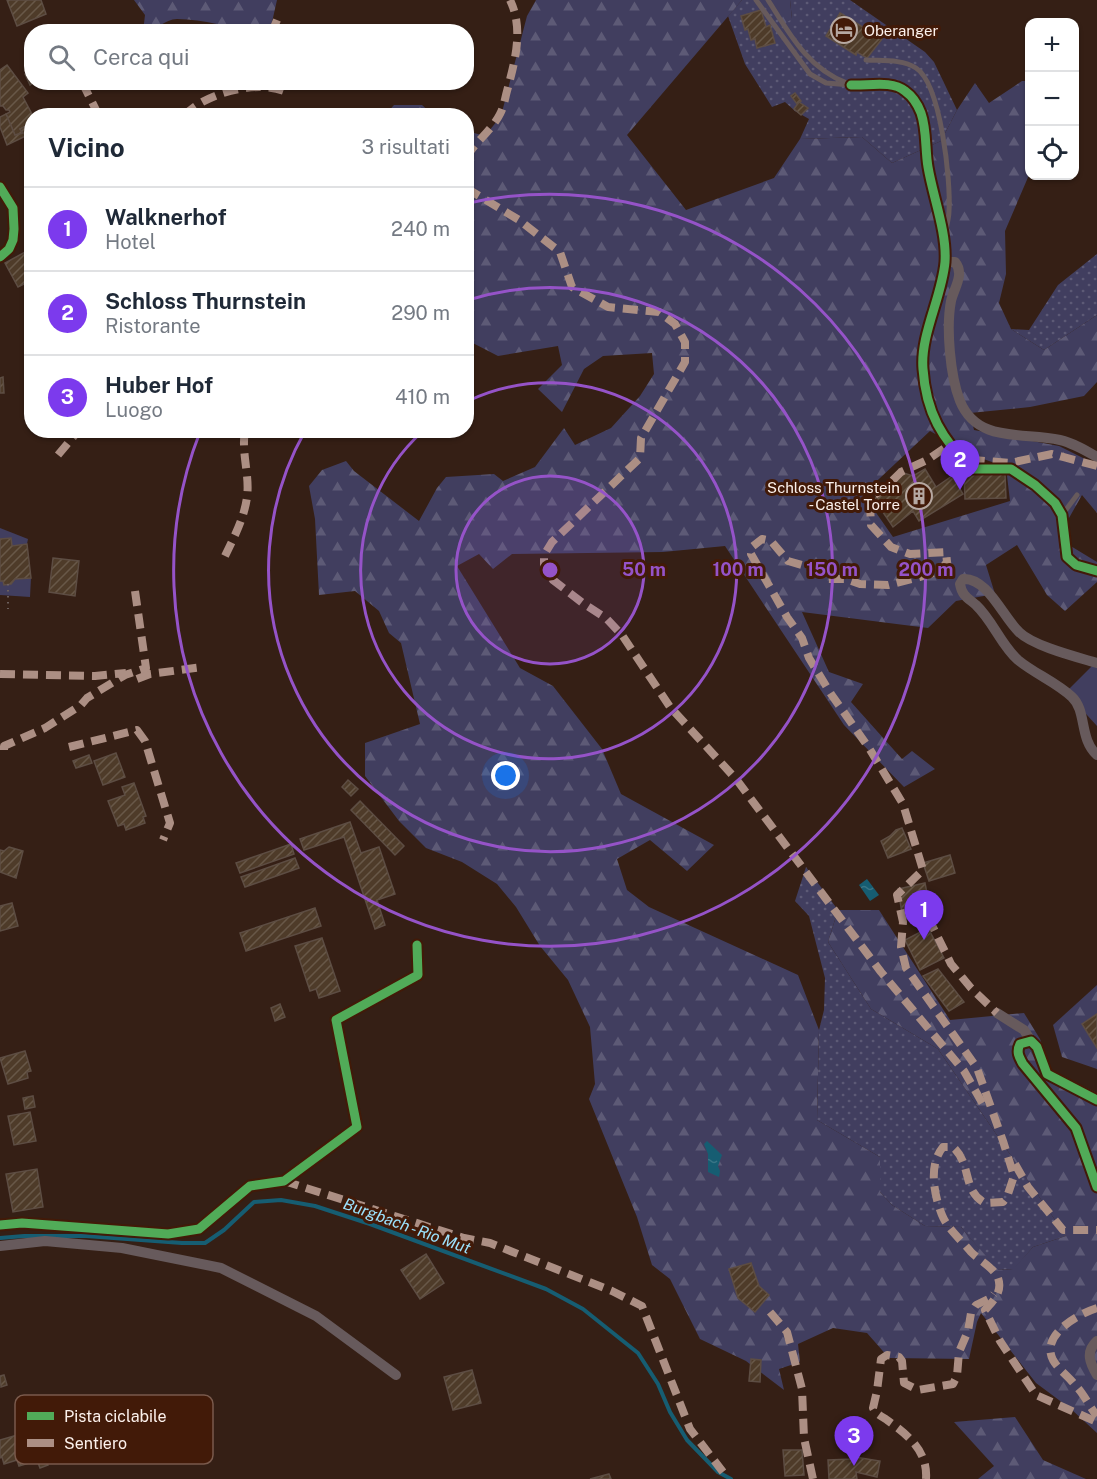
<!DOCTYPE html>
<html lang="it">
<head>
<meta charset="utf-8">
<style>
	body { margin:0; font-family:"Public Sans",sans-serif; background:#f2f2f3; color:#1f2937 }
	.controls { position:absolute; right:18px; top:18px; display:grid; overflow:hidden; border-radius:12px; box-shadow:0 2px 4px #0004 }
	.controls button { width:54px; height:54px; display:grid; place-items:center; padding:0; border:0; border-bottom:2px solid #e0e1e3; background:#fff; color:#1f2937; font:30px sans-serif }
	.you { position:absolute; left:506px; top:776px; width:21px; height:21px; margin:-15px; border:4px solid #fff; border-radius:50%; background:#1a73e8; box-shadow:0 0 0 9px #1a73e833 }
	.badge { display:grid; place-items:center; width:39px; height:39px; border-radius:50%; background:#7c3aed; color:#fff; font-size:20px; font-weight:700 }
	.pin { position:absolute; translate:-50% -50px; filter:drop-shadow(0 2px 3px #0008) }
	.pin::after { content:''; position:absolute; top:32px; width:21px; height:18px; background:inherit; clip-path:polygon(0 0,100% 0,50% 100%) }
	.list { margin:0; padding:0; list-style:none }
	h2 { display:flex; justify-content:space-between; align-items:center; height:78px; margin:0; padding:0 24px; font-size:26px }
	h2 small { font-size:20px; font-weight:400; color:#747a83 }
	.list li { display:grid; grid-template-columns:39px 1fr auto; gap:18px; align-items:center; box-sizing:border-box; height:84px; padding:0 24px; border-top:2px solid #e0e1e3 }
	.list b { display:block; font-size:22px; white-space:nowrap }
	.list p { margin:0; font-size:20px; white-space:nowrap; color:#747a83 }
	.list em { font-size:20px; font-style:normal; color:#747a83 }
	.icon { flex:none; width:33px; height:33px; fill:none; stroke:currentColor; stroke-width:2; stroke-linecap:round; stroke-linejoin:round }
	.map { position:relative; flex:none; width:1097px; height:1479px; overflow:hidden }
	.search { position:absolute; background:#fff; box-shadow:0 2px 4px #0004; left:24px; top:24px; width:450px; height:66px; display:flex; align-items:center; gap:15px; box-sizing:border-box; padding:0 21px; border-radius:24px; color:#747a83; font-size:22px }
	.panel { position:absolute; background:#fff; box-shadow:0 2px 4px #0004; left:24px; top:108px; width:450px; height:330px; border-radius:24px }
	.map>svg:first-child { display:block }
</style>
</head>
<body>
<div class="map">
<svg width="1097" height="1479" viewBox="0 0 1097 1479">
	<defs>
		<pattern id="grass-dots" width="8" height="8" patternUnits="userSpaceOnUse" patternTransform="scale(1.5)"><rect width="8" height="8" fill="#413e5f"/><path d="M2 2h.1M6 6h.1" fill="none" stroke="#5d5a76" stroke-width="1.8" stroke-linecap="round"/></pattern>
		<pattern id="forest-firs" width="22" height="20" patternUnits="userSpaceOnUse" patternTransform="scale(1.5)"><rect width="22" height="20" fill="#413e5f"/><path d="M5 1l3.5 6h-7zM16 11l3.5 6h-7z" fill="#5d5a76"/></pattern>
		<pattern id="water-ripples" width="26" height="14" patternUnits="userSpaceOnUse" patternTransform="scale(1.5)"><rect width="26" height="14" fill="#165d72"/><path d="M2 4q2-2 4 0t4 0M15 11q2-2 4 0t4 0" fill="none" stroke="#397586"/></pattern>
		<pattern id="building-hatch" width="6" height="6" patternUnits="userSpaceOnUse" patternTransform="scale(1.5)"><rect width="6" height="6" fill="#4e3b29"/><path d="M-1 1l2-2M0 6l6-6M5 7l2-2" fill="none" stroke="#685848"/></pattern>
	</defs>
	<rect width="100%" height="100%" fill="#351f15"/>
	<g fill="url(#grass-dots)">
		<path d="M 742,0 L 766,0 L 792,19 L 790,0 L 850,0 L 925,52 L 934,62 L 957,110 L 941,141 L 892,163 L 862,137 L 800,139 L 809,119 L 795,111 L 785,102 L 772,107 L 745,64 L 728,16 Z"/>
		<path d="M 1097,254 L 1097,315 L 1044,350 L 1011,329 L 1029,330 L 1058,285 Z"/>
		<path d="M 806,867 L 838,910 L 828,942 L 871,1009 L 938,1049 L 1066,1236 L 1033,1247 L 1014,1269 L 997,1270 L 961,1227 L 925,1226 L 892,1205 L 880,1192 L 880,1157 L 817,1120 L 819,1030 L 824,1010 L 825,978 L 809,916 L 795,901 Z"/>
	</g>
	<g fill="url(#forest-firs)" fill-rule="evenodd">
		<path d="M 134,0 L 277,0 L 270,31 C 238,32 209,19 177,19 C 165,19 155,32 143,32 L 145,15 Z"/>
		<path d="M 536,0 L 742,0 L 627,135 L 686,210 L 774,178 L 800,139 L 862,137 L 892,163 L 941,141 L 957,110 L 975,83 L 989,103 L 1022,81 L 1029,81 L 1029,175 L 1005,231 L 1006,274 L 999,303 L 1011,329 L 1044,350 L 1097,315 L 1097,382 L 1084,396 L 1030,407 L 970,413 L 974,430 L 1059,446 L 1097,465 L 1097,513 L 1082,495 L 1069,518 L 1069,545 L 1097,562 L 1097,582 L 1065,611 L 1047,595 L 1017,545 L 986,565 L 995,594 L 956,601 L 928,628 L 802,612 L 829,672 L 863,684 L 851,702 L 902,759 L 912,751 L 935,769 L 904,787 L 844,725 L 725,546 L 663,552 L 512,554 L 493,569 L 479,554 L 457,566 L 520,668 L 553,686 L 602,749 L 621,794 L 714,845 L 687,871 L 650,840 L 617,859 L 627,890 L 649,907 L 798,975 L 819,1030 L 817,1120 L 880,1157 L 880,1192 L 892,1205 L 925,1226 L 961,1227 L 998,1270 L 1013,1269 L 1033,1247 L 1066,1236 L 938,1049 L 871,1009 L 828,942 L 838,910 L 879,910 L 950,1020 L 1024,1013 L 1040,1039 L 1051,1070 L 1097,1093 L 1097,1433 L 1071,1409 L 1036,1383 L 981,1313 L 977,1322 L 969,1359 L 889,1358 L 867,1333 L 833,1328 L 798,1344 L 800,1362 L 779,1369 L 784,1390 L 746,1361 L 700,1339 L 670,1279 L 652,1265 L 637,1217 L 589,1099 L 595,1084 L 590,1027 L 568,980 L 540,946 L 516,907 L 497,884 L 462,862 L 426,848 L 399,821 L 365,776 L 365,743 L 420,724 L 401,643 L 389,633 L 379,611 L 355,591 L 319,595 L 315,519 L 309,486 L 322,470 L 346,461 L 354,471 L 419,521 L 437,488 L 446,477 L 494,474 L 503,481 L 535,467 L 564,428 L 575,445 L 611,428 L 640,396 L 654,374 L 652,353 L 603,356 L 584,369 L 562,412 L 538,389 L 562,365 L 558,346 L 498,356 L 467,340 L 467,131 L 485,136 L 501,116 L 527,16 ZM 930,431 L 975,456 L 1006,467 L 1010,501 L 893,537 L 863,494 Z"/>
		<path d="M 766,0 L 790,0 L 792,19 L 784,24 Z"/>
		<path d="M 394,105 L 422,105 L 433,115 L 385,115 Z"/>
		<path d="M 1097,985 L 1097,1069 L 1062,1057 L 1053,1025 Z"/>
		<path d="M 1015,1417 L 1043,1460 L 1086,1479 L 978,1479 L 994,1466 L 954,1422 Z"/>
	</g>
	<g fill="#413e5f">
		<path d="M 0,528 L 28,539 L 27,544 L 12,546 L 0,539 Z"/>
		<path d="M 31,578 L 30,597 L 0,595 L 0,581 L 3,581 L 4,585 L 15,579 Z"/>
		<path d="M 1095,663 L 1097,663 L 1097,726 L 1066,692 Z"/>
	</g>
	<g fill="url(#water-ripples)">
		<path d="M 867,879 L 879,895 L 870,901 L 859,885 Z"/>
		<path d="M 707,1141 L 722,1155 L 718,1166 L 720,1171 L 719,1177 L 708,1172 L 708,1154 L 704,1144 Z"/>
	</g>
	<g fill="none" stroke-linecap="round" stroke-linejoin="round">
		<path stroke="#165d72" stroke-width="4" d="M 0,1238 L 24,1236 L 86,1236 L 182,1243 L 205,1243 L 224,1230 L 254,1202 L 281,1200 L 315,1206 L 370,1224 L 546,1289 L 583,1309 L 638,1353 L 658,1384 L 670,1412 L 687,1440 L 718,1472 L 731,1479"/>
	</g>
	<g fill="url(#building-hatch)" stroke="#5d4d43" stroke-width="1.5">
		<path d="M 7,0 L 41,0 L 46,14 L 17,26 Z"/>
		<path d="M 761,10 L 766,27 L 770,25 L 775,43 L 757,48 L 755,39 L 751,40 L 748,29 L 745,30 L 741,16 Z"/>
		<path d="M 840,13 L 882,39 L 867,58 L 857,52 L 856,55 L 826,36 Z"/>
		<path d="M 7,65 L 28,93 L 23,97 L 33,116 L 32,116 L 32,123 L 20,129 L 23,133 L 15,135 L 6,114 L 10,112 L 9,110 L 6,110 L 3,106 L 0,106 L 0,70 Z"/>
		<path d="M 32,70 L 32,82 L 34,82 L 30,85 L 25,74 Z"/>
		<path d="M 795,93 L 801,101 L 797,104 L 791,96 Z"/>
		<path d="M 799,102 L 808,108 L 801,115 L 794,109 Z"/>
		<path d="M 6,114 L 15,135 L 23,133 L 20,129 L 32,123 L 32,133 L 7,145 L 0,127 L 0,117 Z"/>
		<path d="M 27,251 L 32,260 L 32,280 L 18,287 L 5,263 Z"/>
		<path d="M 3,377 L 4,393 L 0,393 L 0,378 Z"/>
		<path d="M 925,469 L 936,487 L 952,476 L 963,494 L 919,521 L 913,511 L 893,527 L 874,499 L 897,484 L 896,479 L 904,473 L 913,476 Z"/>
		<path d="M 964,473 L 1005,474 L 1006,498 L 965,499 Z"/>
		<path d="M 11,538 L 12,546 L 27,544 L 31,578 L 15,579 L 11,584 L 4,585 L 3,581 L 0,581 L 0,539 Z"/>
		<path d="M 53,558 L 79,561 L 75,596 L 49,592 Z"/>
		<path d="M 116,753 L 125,777 L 103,785 L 94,761 Z"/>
		<path d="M 89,755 L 92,763 L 76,768 L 73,761 Z"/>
		<path d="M 348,780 L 358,789 L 351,796 L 342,787 Z"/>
		<path d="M 134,783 L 146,816 L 143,817 L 145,823 L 126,830 L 124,824 L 118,826 L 108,801 L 125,795 L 122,787 Z"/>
		<path d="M 360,801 L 404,846 L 395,855 L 351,810 Z"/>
		<path d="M 350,822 L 361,853 L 379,847 L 395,894 L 377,900 L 385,925 L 375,929 L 344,837 L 304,850 L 300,839 Z"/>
		<path d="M 902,828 L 911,849 L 888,858 L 881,841 L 890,836 L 896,830 Z"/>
		<path d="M 291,844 L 294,854 L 240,873 L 236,863 Z"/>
		<path d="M 9,847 L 23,851 L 16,878 L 0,872 L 0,850 L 4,851 Z"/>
		<path d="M 950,855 L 955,873 L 929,881 L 923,863 Z"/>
		<path d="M 295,858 L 299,868 L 245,887 L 241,877 Z"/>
		<path d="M 925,883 L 931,914 L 903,919 L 898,889 Z"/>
		<path d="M 12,903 L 18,926 L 0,931 L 0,906 Z"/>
		<path d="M 315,908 L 321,926 L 246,951 L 240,933 Z"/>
		<path d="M 928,928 L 944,958 L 920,970 L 905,940 Z"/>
		<path d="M 322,938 L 340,991 L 319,998 L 316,989 L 310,991 L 295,946 Z"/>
		<path d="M 938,969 L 964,1002 L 949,1011 L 923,976 Z"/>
		<path d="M 280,1004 L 285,1017 L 275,1021 L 271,1008 Z"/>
		<path d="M 1097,1014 L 1097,1048 L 1082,1024 Z"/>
		<path d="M 25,1051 L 31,1071 L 27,1072 L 28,1078 L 8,1084 L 0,1058 Z"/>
		<path d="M 33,1096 L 35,1107 L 25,1109 L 23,1098 Z"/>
		<path d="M 30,1112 L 36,1141 L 14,1145 L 8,1116 Z"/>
		<path d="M 37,1169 L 43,1207 L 13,1212 L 6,1174 Z"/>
		<path d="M 426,1254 L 444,1283 L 420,1299 L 401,1270 Z"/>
		<path d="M 751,1263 L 759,1286 L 769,1295 L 755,1312 L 738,1298 L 729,1269 Z"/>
		<path d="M 751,1359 L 761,1360 L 760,1382 L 749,1381 Z"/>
		<path d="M 472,1370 L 481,1403 L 453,1410 L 444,1377 Z"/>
		<path d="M 4,1375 L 7,1385 L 1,1387 L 0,1376 Z"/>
		<path d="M 42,1406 L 43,1414 L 36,1415 L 39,1432 L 41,1431 L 47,1449 L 43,1451 L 48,1465 L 40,1468 L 36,1457 L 34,1458 L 27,1435 L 24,1408 Z"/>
		<path d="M 21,1434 L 29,1463 L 19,1466 L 17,1460 L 4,1464 L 2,1457 L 0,1458 L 0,1440 Z"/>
		<path d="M 783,1450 L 802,1450 L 804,1475 L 785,1476 Z"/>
		<path d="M 855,1457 L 880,1461 L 877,1477 L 856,1472 L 857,1479 L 829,1479 L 828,1460 L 853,1459 Z"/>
		<path d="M 609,1474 L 611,1479 L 590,1479 Z"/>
	</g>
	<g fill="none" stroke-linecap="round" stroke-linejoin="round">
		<path stroke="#6c5f5d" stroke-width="2" stroke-dasharray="1.5 4.5" stroke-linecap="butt" d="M 8,584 L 8,609"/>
		<g stroke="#675a5c" stroke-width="5">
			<path d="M 756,0 L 810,74 L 826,83 L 851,85"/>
			<path d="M 768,0 C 789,33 808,69 847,83"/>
			<path d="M 866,60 C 882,61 902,59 916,68 C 941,84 951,182 949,211 C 949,217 947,224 946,230"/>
			<path d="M 1062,515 L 1077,495"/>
		</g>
		<g stroke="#675a5c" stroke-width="10">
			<path d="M 851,85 C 868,86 892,80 905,91 C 912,96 918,105 921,113 C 927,130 925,150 928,167 C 933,197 947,232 945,262 C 942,297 920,335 923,369 C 926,413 942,439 972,469 L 1011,469 L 1035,485 L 1055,503 L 1062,515 L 1067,557 L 1076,565 L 1097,571"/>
			<path d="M 0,187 L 13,208 L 14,229 L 13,240 L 9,249 L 0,257"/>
			<path d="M 945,262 L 955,262 C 965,274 954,288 951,301 C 946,327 950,376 960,401 C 977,443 1022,432 1060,440 C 1073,443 1085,450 1097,457"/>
			<path d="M 1097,663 C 1077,657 1033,646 1019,632 C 1003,617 987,577 963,579 L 960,584 C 962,596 968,598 976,605 C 993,621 1001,645 1018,660 C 1035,674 1056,682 1072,697 C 1087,711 1079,739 1097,755"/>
			<path d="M 997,1013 L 1024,1030 L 1031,1041"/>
			<path d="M 1097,1100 L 1047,1074 L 1037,1047 L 1031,1041 L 1020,1044 C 1016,1052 1019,1057 1023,1064 L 1076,1128 L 1097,1187"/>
			<path d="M 0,1225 L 22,1223 L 168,1234 L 199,1229 L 250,1186 L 284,1181 L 357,1127 L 336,1020 L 418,975 L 417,945"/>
			<path d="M 0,1246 L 45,1241 L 122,1248 L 221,1268 L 316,1316 L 396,1375"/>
			<path d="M 1097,1341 C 1085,1352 1090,1363 1097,1375"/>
		</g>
		<g stroke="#ac8f84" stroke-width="8" stroke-dasharray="15 8" stroke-linecap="butt">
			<path d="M 272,32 L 277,20"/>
			<path d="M 82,82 L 99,116"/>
			<path d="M 184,116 C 205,93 255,80 284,91"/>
			<path d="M 466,158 C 475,142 492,130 500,114 C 504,107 505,98 507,91 C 515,61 524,29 510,0"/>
			<path d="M 466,188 L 519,220 L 560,252 L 572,287 L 608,307 L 659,312 L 675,324 L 685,342 L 685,362 L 641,438 L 640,458 L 552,542 L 544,555 L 544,568 L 553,580 L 584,604 L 606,618 L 622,635 L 670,707 L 736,779 L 881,972 L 964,1071 L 984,1106"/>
			<path d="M 58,455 L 79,430"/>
			<path d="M 1097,466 L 1052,454 L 1010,463 L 974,460 L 949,445 L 927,460 L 901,472 L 885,488 L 873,496 L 870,505 L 871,525 L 891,547 L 910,554 L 946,552 L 947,562 L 940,571 L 920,577 L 888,585 L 860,584 L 846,579 L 828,579 L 805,566 L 788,561 L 771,541 L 762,539 L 752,547 L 751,554 L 787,617 L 802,638 L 809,658 L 831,694 L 869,748 L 903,804 L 923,870 L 897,895 L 903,922 L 901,947 L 906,968 L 977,1068 L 1003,1141 L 1014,1176 L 1007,1197 L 1003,1202 L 985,1203 C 962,1191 972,1164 953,1147 L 943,1147 C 928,1165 934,1195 942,1215 C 947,1228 962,1241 971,1252 C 979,1260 994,1268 998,1278 C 1003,1292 993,1301 985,1310 L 1000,1341 L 1036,1395 L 1097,1422"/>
			<path d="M 225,556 C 234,537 244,519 247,497 C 250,475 241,453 245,430"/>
			<path d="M 0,674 L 95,676 L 126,673"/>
			<path d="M 137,679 L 150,674 L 203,667"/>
			<path d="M 69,747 L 137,730 L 145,741 L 170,823 L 163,840"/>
			<path d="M 4,750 L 4,746 L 45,728 L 81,705 L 87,698 L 125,675 L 146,668 L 134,584"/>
			<path d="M 928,917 L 951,964 L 971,988 L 997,1013"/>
			<path d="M 1015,1164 L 1028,1187 L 1063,1230 L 1097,1230"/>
			<path d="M 284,1181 L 464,1238 L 490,1243 L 612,1291 L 642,1306 L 690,1429 L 723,1472"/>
			<path d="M 1097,1308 C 1078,1314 1040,1335 1053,1360 C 1058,1369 1069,1377 1075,1385 C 1084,1394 1089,1406 1097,1416"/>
			<path d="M 770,1312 L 787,1332 L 802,1389 L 804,1438 L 813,1479"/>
			<path d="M 926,1479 C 928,1451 908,1435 887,1420 C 881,1416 876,1414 873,1408 L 877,1391 L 881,1359 L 887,1355 L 899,1357 L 902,1361 L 904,1383 L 918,1390 L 953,1384 L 957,1376 L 959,1352 L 968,1331 L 971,1313 L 976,1305 L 991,1298 L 994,1294"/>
		</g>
		<defs>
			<g id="cycleway">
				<path d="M 851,85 C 868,86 892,80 905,91 C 912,96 918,105 921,113 C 927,130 925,150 928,167 C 933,197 947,232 945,262 C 942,297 920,335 923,369 C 926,413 942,439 972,469 L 1011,469 L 1035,485 L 1055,503 L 1062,515 L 1067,557 L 1076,565 L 1097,571"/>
				<path d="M 0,187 L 13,208 L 14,229 L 13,240 L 9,249 L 0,257"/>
				<path d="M 1097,1100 L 1047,1074 L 1037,1047 L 1031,1041 L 1020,1044 C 1016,1052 1019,1057 1023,1064 L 1076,1128 L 1097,1187"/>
				<path d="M 0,1225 L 22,1223 L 168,1234 L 199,1229 L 250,1186 L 284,1181 L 357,1127 L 336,1020 L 418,975 L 417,945"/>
			</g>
		</defs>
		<use href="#cycleway" stroke="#421a08" stroke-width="13"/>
		<use href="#cycleway" stroke="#51ab58" stroke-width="9"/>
	</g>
	<circle cx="550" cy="570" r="94" fill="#9553c8" fill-opacity=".12"/>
	<g fill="none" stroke="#9553c8" stroke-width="3">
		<circle cx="550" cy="570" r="94"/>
		<path d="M468 401A188 188 0 1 1 423 431"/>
		<path d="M468 300A282 282 0 1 1 305 431"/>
		<path d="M469 203A376 376 0 1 1 200 432"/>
	</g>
	<defs>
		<symbol id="hotel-ring" viewBox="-11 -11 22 22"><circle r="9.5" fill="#421a08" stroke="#b6a8a1" stroke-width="1.5"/><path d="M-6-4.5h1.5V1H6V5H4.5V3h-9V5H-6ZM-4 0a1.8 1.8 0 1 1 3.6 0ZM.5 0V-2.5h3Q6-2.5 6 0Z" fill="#b6a8a1"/></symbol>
		<symbol id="building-ring" viewBox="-11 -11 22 22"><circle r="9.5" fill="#421a08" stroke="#b6a8a1" stroke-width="1.5"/><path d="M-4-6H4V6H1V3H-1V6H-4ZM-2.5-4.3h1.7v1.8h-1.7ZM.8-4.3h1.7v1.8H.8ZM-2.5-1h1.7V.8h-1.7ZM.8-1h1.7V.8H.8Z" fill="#b6a8a1"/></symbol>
	</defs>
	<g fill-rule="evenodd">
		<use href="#hotel-ring" x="829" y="15" width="30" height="30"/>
		<use href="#building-ring" x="904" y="481" width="30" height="30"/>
	</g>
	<g text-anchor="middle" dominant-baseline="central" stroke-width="6" stroke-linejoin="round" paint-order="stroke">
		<g font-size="15" fill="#fcf1ec" stroke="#421a08" text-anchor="start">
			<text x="864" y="30">Oberanger</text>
			<text x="900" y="487" text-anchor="end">Schloss Thurnstein<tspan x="900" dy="17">- Castel Torre</tspan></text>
		</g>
		<g font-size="16" font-style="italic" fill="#9ce2fd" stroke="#421a08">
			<text transform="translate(407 1226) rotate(20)">Burgbach - Rio Mut</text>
		</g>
	</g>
	<rect x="15" y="1395" width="198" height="69" rx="9" fill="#421a08" stroke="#7a5a4c" stroke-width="1.5"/>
	<rect x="27" y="1412" width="27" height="8" fill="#51ab58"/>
	<rect x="27" y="1439" width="27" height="8" fill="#ac8f84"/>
	<g font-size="16" fill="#fcf1ec">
		<text x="64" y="1422">Pista ciclabile</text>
		<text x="64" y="1449">Sentiero</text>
	</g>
	<circle cx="550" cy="570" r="9" fill="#9553c8" stroke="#421a08" stroke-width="3"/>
	<g font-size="18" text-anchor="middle" font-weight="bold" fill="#9553c8" stroke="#421a08" stroke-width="6" stroke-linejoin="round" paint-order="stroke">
		<text x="644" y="576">50 m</text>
		<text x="738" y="576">100 m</text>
		<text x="832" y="576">150 m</text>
		<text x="926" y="576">200 m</text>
	</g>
</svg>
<div class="controls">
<button>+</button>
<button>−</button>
<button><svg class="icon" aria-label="locate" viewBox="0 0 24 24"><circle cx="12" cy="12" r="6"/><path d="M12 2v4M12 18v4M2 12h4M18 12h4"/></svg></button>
</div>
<div class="you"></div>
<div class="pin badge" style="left:924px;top:940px">1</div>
<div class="pin badge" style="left:960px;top:490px">2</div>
<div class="pin badge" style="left:854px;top:1466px">3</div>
<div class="search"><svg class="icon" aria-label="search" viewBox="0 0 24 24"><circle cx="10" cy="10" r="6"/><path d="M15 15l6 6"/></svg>Cerca qui</div>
<section class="panel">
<h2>Vicino<small>3 risultati</small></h2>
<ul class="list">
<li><span class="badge">1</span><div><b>Walknerhof</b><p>Hotel</p></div><em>240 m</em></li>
<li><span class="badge">2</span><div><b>Schloss Thurnstein</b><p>Ristorante</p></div><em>290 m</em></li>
<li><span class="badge">3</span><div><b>Huber Hof</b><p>Luogo</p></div><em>410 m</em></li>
</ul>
</section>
</div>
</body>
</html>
